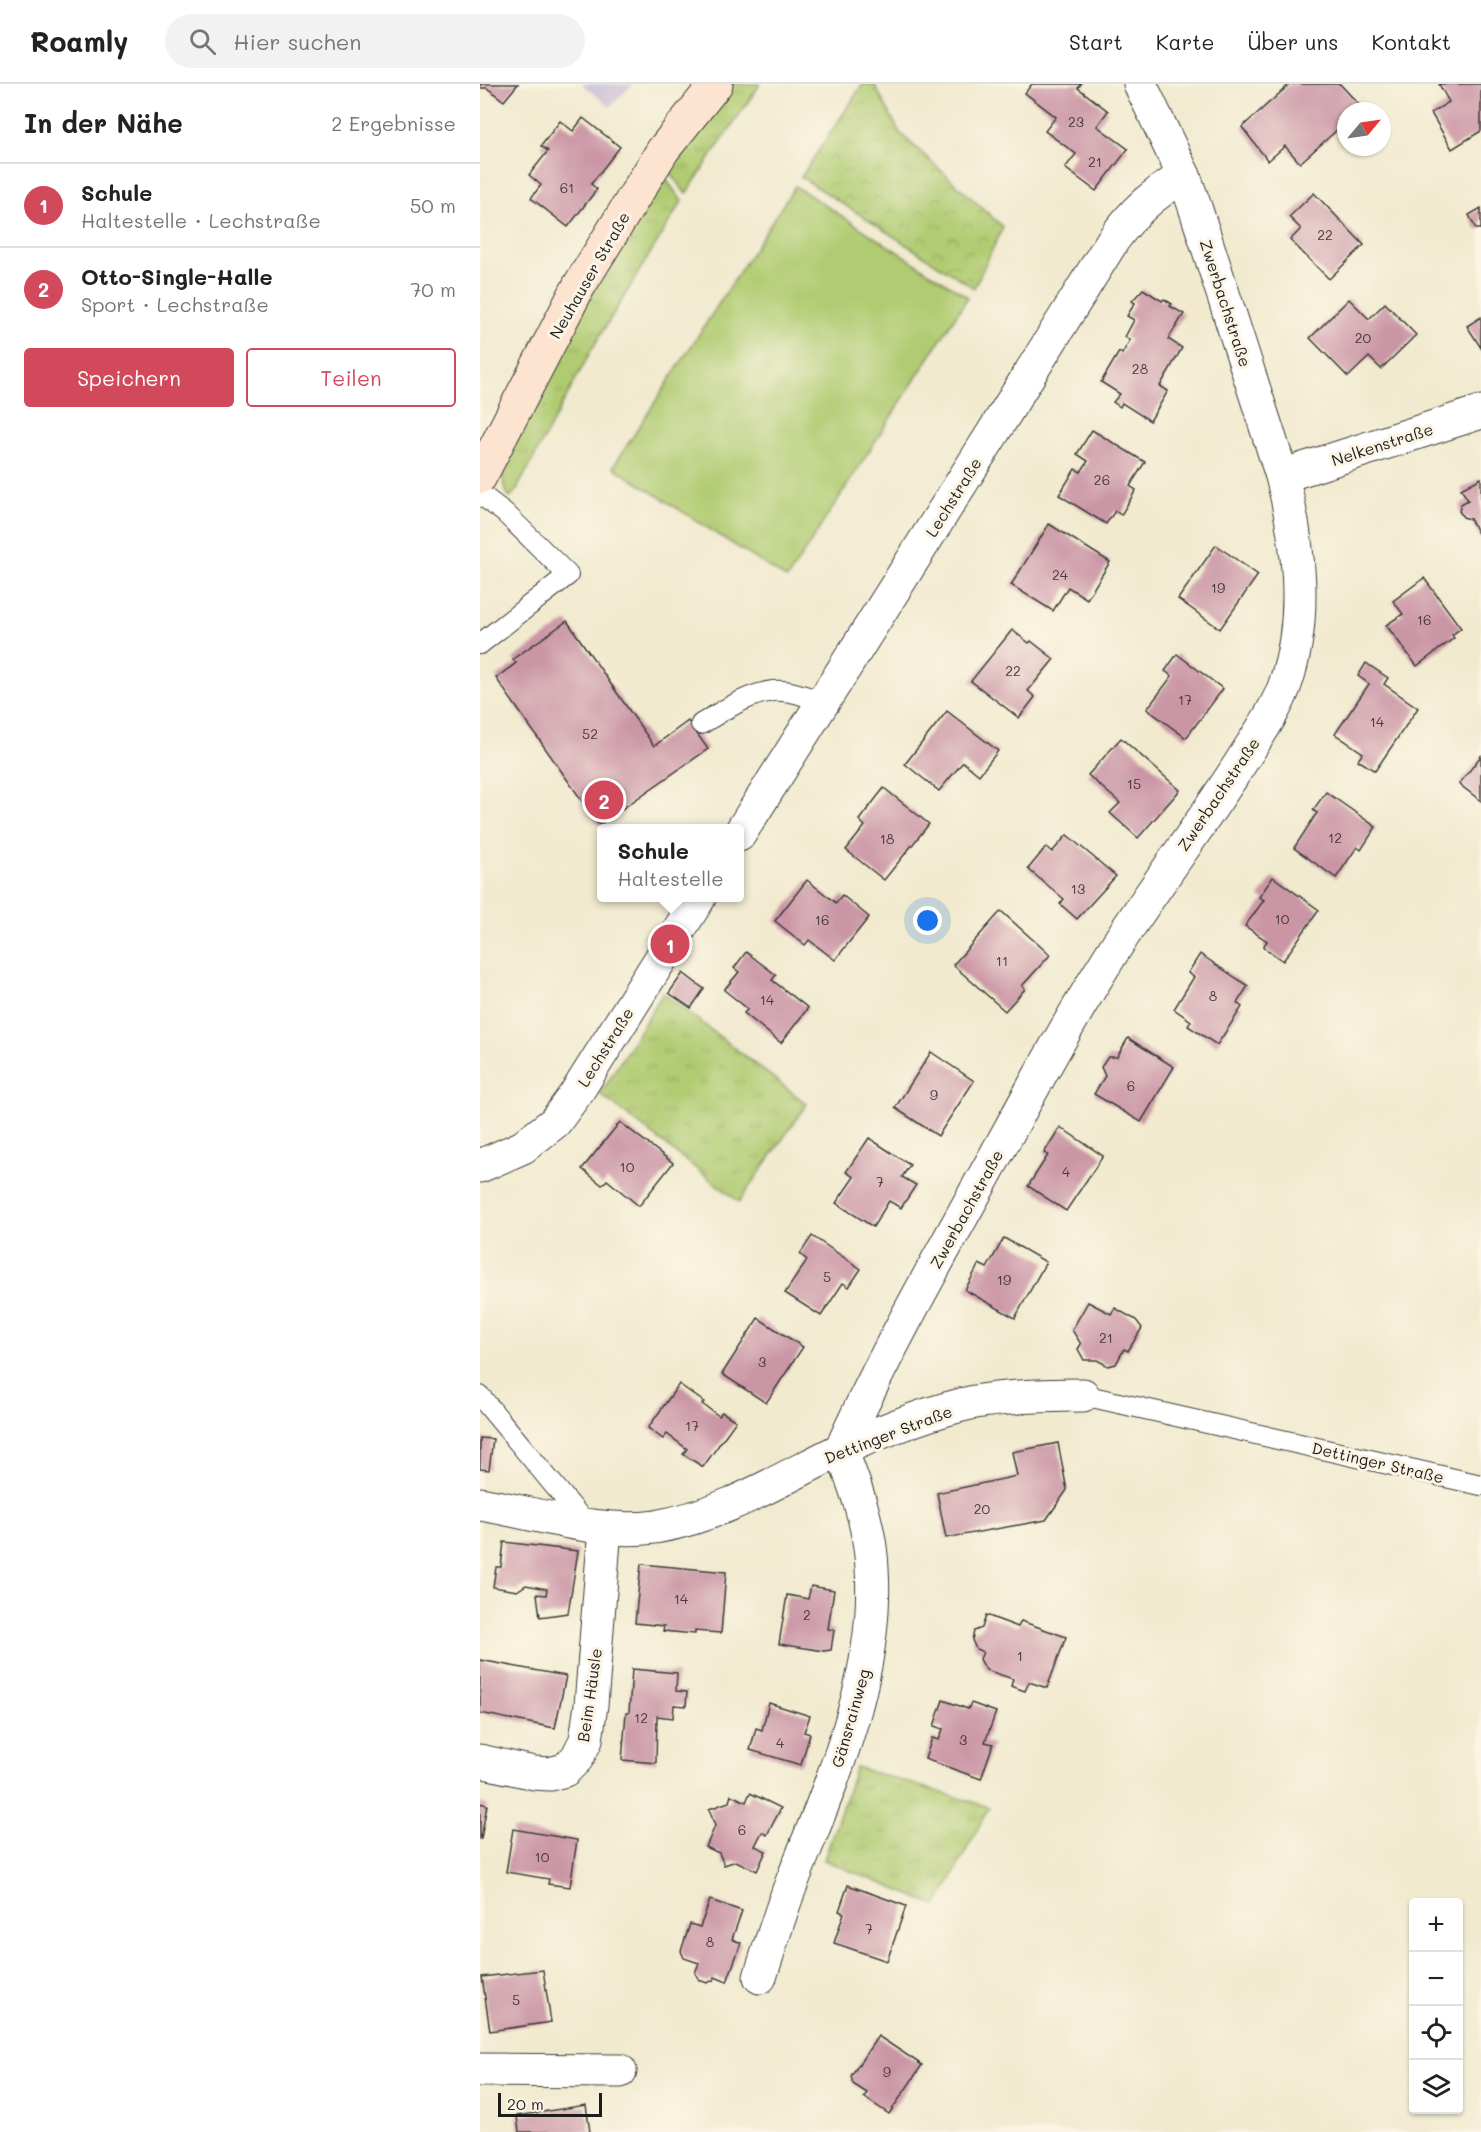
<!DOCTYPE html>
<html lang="de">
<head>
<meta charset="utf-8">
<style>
	body { margin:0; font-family:Mali,sans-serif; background:#f2f2f2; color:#222 }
	.controls { position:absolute; right:18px; bottom:18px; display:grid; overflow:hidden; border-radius:6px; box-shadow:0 2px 4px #0004 }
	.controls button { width:54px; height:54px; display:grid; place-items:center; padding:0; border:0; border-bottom:2px solid #e0e0e0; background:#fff; color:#222; font:30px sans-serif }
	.compass { position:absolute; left:857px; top:18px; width:54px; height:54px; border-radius:50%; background:#fff; box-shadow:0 2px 4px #0004; rotate:61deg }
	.scale { position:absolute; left:18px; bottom:15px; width:104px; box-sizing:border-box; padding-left:6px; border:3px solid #1c1c1c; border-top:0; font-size:16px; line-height:21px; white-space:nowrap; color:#1c1c1c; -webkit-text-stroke:4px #fcf5e5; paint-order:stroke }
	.you { position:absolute; left:448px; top:837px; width:21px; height:21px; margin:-15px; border:4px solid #fff; border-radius:50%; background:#1a73e8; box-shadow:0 0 0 9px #1a73e833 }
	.badge { display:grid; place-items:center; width:39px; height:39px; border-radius:50%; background:#d1495b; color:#fff; font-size:20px; font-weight:700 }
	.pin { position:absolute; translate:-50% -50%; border:3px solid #fff; box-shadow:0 2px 6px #0006 }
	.popup { position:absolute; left:117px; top:740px; width:147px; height:78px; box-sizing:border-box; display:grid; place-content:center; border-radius:6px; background:#fff; filter:drop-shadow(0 2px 4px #0005); font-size:20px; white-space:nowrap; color:#767676 }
	.popup b { font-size:22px; color:#222 }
	.popup::after { content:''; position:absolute; left:50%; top:100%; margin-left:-12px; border:12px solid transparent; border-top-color:#fff }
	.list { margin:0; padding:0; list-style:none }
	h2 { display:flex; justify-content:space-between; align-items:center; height:78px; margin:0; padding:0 24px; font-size:26px }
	h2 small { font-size:20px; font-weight:400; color:#767676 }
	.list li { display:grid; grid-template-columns:39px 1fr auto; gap:18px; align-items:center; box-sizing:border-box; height:84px; padding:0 24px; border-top:2px solid #e0e0e0 }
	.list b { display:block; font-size:22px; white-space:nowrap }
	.list p { margin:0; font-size:20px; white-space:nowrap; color:#767676 }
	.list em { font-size:20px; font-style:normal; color:#767676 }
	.actions { display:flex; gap:12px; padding:18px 24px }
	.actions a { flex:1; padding:14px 0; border:2px solid #d1495b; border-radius:6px; text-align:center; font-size:21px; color:#d1495b }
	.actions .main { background:#d1495b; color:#fff }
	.icon { flex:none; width:33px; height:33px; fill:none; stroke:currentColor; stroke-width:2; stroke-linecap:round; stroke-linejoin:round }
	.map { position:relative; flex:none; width:1001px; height:2048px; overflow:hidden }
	header { display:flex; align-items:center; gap:36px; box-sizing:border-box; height:84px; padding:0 30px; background:#fff; border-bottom:2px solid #e0e0e0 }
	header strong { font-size:28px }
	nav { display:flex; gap:33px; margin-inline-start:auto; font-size:21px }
	.search { width:420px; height:54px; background:#f2f2f2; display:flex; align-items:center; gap:15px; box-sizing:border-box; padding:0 21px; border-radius:33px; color:#767676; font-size:22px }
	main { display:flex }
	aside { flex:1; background:#fff }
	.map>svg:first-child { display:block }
</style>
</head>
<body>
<header>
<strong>Roamly</strong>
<div class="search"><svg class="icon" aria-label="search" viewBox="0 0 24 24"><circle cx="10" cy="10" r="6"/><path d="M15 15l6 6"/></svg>Hier suchen</div>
<nav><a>Start</a><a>Karte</a><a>Über uns</a><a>Kontakt</a></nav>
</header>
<main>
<aside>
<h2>In der Nähe<small>2 Ergebnisse</small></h2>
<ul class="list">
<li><span class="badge">1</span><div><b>Schule</b><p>Haltestelle · Lechstraße</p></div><em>50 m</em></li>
<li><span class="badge">2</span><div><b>Otto-Single-Halle</b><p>Sport · Lechstraße</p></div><em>70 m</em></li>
</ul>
<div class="actions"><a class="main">Speichern</a><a>Teilen</a></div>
</aside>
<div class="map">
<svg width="1001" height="2048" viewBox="0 0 1001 2048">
	<defs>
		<pattern id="grass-tufts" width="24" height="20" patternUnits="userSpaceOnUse" patternTransform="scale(1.5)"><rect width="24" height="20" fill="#b0cb71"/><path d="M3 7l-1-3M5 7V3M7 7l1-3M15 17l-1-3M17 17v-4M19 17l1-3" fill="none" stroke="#97ae61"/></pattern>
		<pattern id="park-crowns" width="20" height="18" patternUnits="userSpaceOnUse" patternTransform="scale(1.5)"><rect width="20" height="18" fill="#b0cb71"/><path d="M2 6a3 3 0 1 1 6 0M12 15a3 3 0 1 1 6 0" fill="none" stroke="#97ae61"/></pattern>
	</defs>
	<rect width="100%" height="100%" fill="#fcf5e5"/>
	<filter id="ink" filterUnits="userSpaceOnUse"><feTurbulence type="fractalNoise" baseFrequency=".0167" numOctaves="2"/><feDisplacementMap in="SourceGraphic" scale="12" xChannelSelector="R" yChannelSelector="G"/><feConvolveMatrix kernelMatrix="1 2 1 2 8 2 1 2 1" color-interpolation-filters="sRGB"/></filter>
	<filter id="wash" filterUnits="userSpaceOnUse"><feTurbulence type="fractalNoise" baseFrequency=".008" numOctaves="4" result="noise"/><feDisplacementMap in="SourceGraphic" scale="24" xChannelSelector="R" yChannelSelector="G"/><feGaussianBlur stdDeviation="1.35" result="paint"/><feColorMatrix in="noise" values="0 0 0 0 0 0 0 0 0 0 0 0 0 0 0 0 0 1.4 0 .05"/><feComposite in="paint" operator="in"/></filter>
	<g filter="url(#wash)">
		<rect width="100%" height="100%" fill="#f1eacf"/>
		<path fill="#c9bfd7" d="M 102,0 L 153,0 L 130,23 Z"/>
		<g fill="url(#grass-tufts)" stroke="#667446" stroke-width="1.5">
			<path d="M 253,0 L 280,0 L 206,110 L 188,86 Z"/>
			<path d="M 183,91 L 202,117 L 112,265 L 37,405 L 30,414 L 24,404 L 22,382 L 111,209 Z"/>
			<path d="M 183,909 L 327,1020 L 259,1118 L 120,1010 Z"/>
			<path d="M 376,1683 L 509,1723 L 457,1822 L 344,1776 Z"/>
		</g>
		<path fill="url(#park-crowns)" stroke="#667446" stroke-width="1.5" d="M 383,0 L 394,0 L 420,49 L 523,143 L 494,204 L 321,93 Z"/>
		<path fill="#b0cb71" stroke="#667446" stroke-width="1.5" d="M 315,102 L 488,213 L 307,495 L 133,383 Z"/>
		<g id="blocks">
			<g fill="#ca96a6">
				<path d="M 0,0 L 38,0 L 24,17 L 7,4 L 0,4 Z"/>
				<path d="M 552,0 L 601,0 L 598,4 L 628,27 L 617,42 L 648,65 L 616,107 L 585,84 L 596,70 L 565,47 L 576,33 L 545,9 Z"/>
				<path d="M 810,0 L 860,0 L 882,24 L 878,27 L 866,27 L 866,38 L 820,79 L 805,62 L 788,77 L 762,43 Z"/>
				<path d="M 959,0 L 1001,0 L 1001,47 L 972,65 L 951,29 L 969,18 Z"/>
				<path d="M 103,34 L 140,63 L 111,100 L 117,105 L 88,143 L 51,114 L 61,101 L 49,91 L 68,67 L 61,62 L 80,37 L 93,47 Z"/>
				<path d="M 834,109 L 884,161 L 849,195 L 810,156 L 821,145 L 809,133 Z"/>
				<path d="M 1001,124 L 1001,145 L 996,145 L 989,131 Z"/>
				<path d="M 663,205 L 682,217 L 684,215 L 692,220 L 690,222 L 704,230 L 688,255 L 702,264 L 680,302 L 688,307 L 670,337 L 642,319 L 640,323 L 633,318 L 640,310 L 621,298 L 639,268 L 642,270 L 650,256 L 645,253 L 654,236 L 647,232 L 655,219 L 652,217 Z"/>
				<path d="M 869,215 L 889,235 L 905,219 L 936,251 L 901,285 L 889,273 L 868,293 L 830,254 Z"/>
				<path d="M 1001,233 L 1001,264 L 987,242 Z"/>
				<path d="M 612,346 L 665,378 L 650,402 L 656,406 L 641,431 L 635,427 L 626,440 L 579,411 L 595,385 L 601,388 L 608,377 L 597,370 Z"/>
				<path d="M 1001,394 L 1001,455 L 990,435 L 983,433 L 979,427 L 981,420 L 988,416 L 981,405 Z"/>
				<path d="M 569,440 L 630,478 L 607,515 L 588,503 L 573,527 L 531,501 Z"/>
				<path d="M 736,461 L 778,491 L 740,545 L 698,515 Z"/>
				<path d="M 944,494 L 981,544 L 972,551 L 974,554 L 937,582 L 906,541 L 923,530 L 913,517 Z"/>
				<path d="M 87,537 L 174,662 L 208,637 L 228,665 L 119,741 L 16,594 L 36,579 L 33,575 Z"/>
				<path d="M 532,546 L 549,559 L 551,557 L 574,575 L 548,607 L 555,613 L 539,634 L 491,597 Z"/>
				<path d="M 697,570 L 743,605 L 706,654 L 667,625 L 692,592 L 685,587 Z"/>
				<path d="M 886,579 L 908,594 L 904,600 L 938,624 L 895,687 L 878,676 L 883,669 L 855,650 L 889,600 L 878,592 Z"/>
				<path d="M 467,627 L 518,667 L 499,691 L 483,678 L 459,707 L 425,680 Z"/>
				<path d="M 641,654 L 700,706 L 658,754 L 630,729 L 640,719 L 608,691 Z"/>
				<path d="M 1001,672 L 1001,717 L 979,700 Z"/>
				<path d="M 404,704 L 449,740 L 404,796 L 366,766 L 385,742 L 379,736 Z"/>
				<path d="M 846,708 L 896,743 L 881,766 L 877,763 L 856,794 L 814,764 L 837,729 L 833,726 Z"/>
				<path d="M 587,751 L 636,792 L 597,835 L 580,820 L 584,815 L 548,785 L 566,763 L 572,768 Z"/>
				<path d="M 793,793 L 839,826 L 803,877 L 783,863 L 787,857 L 765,842 L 784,816 L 779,813 Z"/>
				<path d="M 327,796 L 356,819 L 362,811 L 389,833 L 355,876 L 329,856 L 325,861 L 295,837 Z"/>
				<path d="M 521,827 L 570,871 L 542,902 L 545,905 L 525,927 L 473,881 Z"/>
				<path d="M 266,868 L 296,891 L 292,896 L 328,924 L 301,959 L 264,929 L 268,925 L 244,906 L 259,888 L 254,884 Z"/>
				<path d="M 720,870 L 768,902 L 757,919 L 762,923 L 737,961 L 708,942 L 711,937 L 694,925 L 714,893 L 708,889 Z"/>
				<path d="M 203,889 L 224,905 L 211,924 L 189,909 Z"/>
				<path d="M 648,954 L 694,983 L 661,1038 L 614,1010 L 625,992 L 621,983 L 628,973 L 637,973 Z"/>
				<path d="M 451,968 L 494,997 L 458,1052 L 415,1024 Z"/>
				<path d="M 140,1038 L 193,1079 L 159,1122 L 127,1096 L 122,1101 L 102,1085 Z"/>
				<path d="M 580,1043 L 623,1072 L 586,1127 L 548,1102 L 568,1071 L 564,1069 Z"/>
				<path d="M 389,1054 L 430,1081 L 422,1093 L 436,1101 L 421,1124 L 409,1117 L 393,1143 L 356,1119 L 374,1093 L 366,1088 Z"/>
				<path d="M 332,1152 L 381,1185 L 369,1203 L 363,1199 L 341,1232 L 305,1209 L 327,1176 L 320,1170 Z"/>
				<path d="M 524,1154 L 566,1178 L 535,1234 L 485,1206 L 499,1180 L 507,1184 Z"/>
				<path d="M 608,1218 L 631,1230 L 635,1224 L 656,1236 L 662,1244 L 648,1267 L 644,1265 L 636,1280 L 628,1282 L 617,1276 L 604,1276 L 598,1265 L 601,1260 L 592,1246 Z"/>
				<path d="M 278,1234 L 323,1263 L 286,1319 L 242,1290 Z"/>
				<path d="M 199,1300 L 224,1318 L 222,1320 L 239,1332 L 242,1328 L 256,1337 L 223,1383 L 203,1370 L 207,1365 L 187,1350 L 183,1355 L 168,1344 Z"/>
				<path d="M 0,1354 L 13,1355 L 9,1386 L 0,1385 Z"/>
				<path d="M 578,1359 L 587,1406 L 566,1436 L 466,1454 L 457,1409 L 537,1392 L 532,1368 Z"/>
				<path d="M 24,1458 L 98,1467 L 88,1529 L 60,1533 L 57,1510 L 66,1511 L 67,1505 L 46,1501 L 37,1507 L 13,1503 L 16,1483 L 21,1483 Z"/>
				<path d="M 161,1480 L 246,1488 L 241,1549 L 215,1547 L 215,1550 L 183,1547 L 184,1542 L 155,1539 Z"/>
				<path d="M 331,1502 L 354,1506 L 348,1545 L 354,1546 L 351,1566 L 344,1567 L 299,1560 L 307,1511 L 328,1515 Z"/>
				<path d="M 506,1531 L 538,1543 L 541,1537 L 586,1553 L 567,1604 L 549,1598 L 545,1607 L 531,1602 L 533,1595 L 506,1586 L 500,1575 L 503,1568 L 496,1565 L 492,1556 L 494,1547 L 502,1544 Z"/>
				<path d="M 0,1576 L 86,1592 L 75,1644 L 0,1629 Z"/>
				<path d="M 152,1585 L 197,1589 L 196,1607 L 207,1608 L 206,1622 L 194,1621 L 193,1634 L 177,1632 L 176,1679 L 142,1676 L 146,1629 L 149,1629 Z"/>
				<path d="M 463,1616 L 488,1625 L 491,1619 L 516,1628 L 505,1658 L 513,1660 L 501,1695 L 445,1675 L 452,1654 L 459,1656 L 463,1645 L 454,1642 Z"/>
				<path d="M 289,1619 L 330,1632 L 324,1648 L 330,1650 L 321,1681 L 270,1666 L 276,1644 L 282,1646 Z"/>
				<path d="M 270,1709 L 301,1724 L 287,1751 L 282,1748 L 275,1762 L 286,1767 L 277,1787 L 256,1777 L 244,1781 L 239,1769 L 226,1763 L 235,1742 L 229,1725 L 249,1718 L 251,1711 L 266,1718 Z"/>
				<path d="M 0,1719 L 7,1721 L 1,1755 L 0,1755 Z"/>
				<path d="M 33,1745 L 97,1756 L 90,1803 L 68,1800 L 69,1795 L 26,1788 Z"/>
				<path d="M 368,1801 L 426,1822 L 407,1877 L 354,1859 L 364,1829 L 359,1827 Z"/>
				<path d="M 230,1816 L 262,1827 L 252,1855 L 261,1859 L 247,1898 L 235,1893 L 234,1896 L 227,1899 L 219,1896 L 215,1889 L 219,1879 L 204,1874 L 201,1867 L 210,1840 L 220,1843 Z"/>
				<path d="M 63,1886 L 71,1938 L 10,1947 L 2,1893 Z"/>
				<path d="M 398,1952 L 442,1981 L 409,2030 L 384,2013 L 387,2009 L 373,2000 L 371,1992 Z"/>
				<path d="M 106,2021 L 110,2048 L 39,2048 L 37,2032 Z"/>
			</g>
		</g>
	</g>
	<g filter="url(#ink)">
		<use href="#blocks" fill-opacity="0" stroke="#3c3b37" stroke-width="1.5"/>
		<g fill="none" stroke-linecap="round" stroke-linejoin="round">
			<defs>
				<g id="lane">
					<path d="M 0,410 L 25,429 L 88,491 L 0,560"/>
					<path d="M 221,640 C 243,627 267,610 293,607 C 309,605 328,613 343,618"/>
					<path d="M 603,1311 L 1001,1401"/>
					<path d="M 0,1312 L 106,1440"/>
				</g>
				<g id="street">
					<path d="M 802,392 L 1001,328"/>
					<path d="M 259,751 L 511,352 L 633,156 C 655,126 672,111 704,92"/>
					<path d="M 0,1082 L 43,1063 L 75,1038 L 97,1008 L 219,814"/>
					<path d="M 0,1420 C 57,1429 117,1451 175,1443 C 241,1432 299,1396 358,1367 C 399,1348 450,1327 495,1318 C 531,1312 567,1311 603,1311"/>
					<path d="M 0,1677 L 54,1689 L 70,1690 L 85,1686 L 97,1674 L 106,1656 L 111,1621 L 125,1444"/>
					<path d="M 280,1893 C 290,1862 300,1829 312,1798 C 351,1698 399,1594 392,1484 C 390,1442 376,1404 361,1366 C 401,1277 449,1192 496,1107 C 540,1028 582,948 630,872 C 672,805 721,742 763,675 C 778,651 797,625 806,598 C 828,531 819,459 802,392 L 715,123 L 704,92 L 660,0"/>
					<path d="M 0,1986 L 140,1987"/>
				</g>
				<path id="secondary" d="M 0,393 L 99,202 L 183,66 L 236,0"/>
			</defs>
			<use href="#lane" stroke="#3c3b37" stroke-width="22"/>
			<use href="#street" stroke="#3c3b37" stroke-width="35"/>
			<use href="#secondary" stroke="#3c3b37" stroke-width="35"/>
			<use href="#lane" stroke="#fff" stroke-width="20"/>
			<use href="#street" stroke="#fff" stroke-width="33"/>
			<use href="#secondary" stroke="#fde4d1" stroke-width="33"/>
		</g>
	</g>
	<g text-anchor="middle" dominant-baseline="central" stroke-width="6" stroke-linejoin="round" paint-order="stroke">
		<g font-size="14" fill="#483a3e">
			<text x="596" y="37">23</text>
			<text x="615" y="77">21</text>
			<text x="87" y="103">61</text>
			<text x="845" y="150">22</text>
			<text x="883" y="253">20</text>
			<text x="660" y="284">28</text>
			<text x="622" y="395">26</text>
			<text x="580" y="490">24</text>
			<text x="738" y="503">19</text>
			<text x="944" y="535">16</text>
			<text x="533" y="586">22</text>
			<text x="705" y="615">17</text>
			<text x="897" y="637">14</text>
			<text x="110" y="649">52</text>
			<text x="654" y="699">15</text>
			<text x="855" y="753">12</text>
			<text x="407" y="754">18</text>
			<text x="598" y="804">13</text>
			<text x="802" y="834">10</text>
			<text x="342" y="835">16</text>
			<text x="522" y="876">11</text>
			<text x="733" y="911">8</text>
			<text x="287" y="915">14</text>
			<text x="651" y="1001">6</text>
			<text x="454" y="1010">9</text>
			<text x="147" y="1082">10</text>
			<text x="586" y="1087">4</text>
			<text x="400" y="1097">7</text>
			<text x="347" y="1192">5</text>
			<text x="524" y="1195">19</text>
			<text x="626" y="1253">21</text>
			<text x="282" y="1277">3</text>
			<text x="212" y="1341">17</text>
			<text x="502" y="1424">20</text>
			<text x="201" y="1514">14</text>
			<text x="327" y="1530">2</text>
			<text x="540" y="1571">1</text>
			<text x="161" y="1633">12</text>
			<text x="483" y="1655">3</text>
			<text x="300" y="1658">4</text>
			<text x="262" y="1745">6</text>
			<text x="62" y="1772">10</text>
			<text x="389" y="1844">7</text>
			<text x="230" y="1857">8</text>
			<text x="36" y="1915">5</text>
			<text x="407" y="1987">9</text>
		</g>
		<g font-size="16" fill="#1c1c1c" stroke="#fcf5e5">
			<text transform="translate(109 191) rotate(-60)">Neuhauser Straße</text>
			<text transform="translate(746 219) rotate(72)">Zwerbachstraße</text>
			<text transform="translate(902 360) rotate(-18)">Nelkenstraße</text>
			<text transform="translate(473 413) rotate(-58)">Lechstraße</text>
			<text transform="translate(738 710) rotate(-56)">Zwerbachstraße</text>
			<text transform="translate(125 963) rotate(-58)">Lechstraße</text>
			<text transform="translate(486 1125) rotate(-61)">Zwerbachstraße</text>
			<text transform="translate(408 1350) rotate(-21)">Dettinger Straße</text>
			<text transform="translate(898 1378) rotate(13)">Dettinger Straße</text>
			<text transform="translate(109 1611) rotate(-82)">Beim Häusle</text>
			<text transform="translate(370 1634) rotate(-74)">Gänsrainweg</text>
		</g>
	</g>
</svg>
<div class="controls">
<button>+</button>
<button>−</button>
<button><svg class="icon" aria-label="locate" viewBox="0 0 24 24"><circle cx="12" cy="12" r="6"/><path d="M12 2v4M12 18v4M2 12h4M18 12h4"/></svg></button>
<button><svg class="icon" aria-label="layers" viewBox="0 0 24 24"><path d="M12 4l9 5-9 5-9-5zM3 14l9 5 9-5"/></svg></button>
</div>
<svg class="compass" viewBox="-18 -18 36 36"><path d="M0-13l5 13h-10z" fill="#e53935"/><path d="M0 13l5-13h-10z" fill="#767676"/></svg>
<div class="scale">20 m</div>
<div class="you"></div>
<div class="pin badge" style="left:190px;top:860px">1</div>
<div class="popup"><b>Schule</b>Haltestelle</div>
<div class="pin badge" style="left:124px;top:716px">2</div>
</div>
</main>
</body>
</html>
